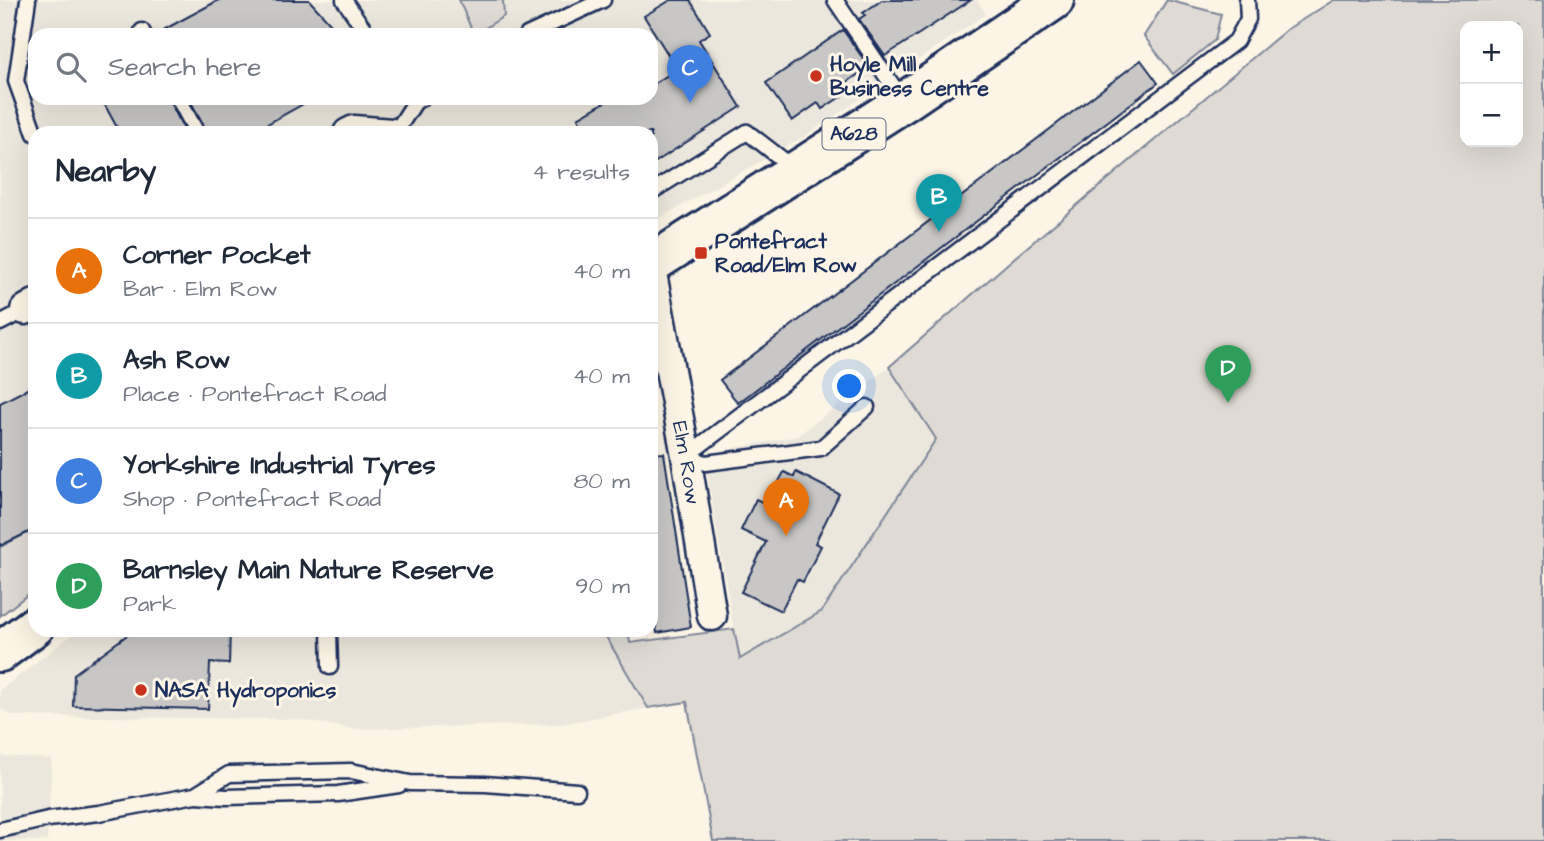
<!DOCTYPE html>
<html lang="en">
<head>
<meta charset="utf-8">
<style>
	body { margin:0; font-family:"Architects Daughter",sans-serif; background:#f2f2f3; color:#1f2937 }
	.controls { position:absolute; right:21px; top:21px; display:grid; overflow:hidden; border-radius:14px; box-shadow:0 7px 28px #0002 }
	.controls button { width:63px; height:63px; display:grid; place-items:center; padding:0; border:0; border-bottom:2px solid #e0e1e3; background:#fff; color:#1f2937; font:35px sans-serif }
	.you { position:absolute; left:850px; top:387px; width:24px; height:24px; margin:-18px; border:5px solid #fff; border-radius:50%; background:#1a73e8; box-shadow:0 0 0 10px #1a73e833 }
	.badge { display:grid; place-items:center; width:46px; height:46px; border-radius:50%; background:#7c3aed; color:#fff; font-size:23px; font-weight:700 }
	.pin { position:absolute; translate:-50% -58px; filter:drop-shadow(0 2px 4px #0008) }
	.pin::after { content:''; position:absolute; top:37px; width:24px; height:21px; background:inherit; clip-path:polygon(0 0,100% 0,50% 100%) }
	.list { margin:0; padding:0; list-style:none }
	h2 { display:flex; justify-content:space-between; align-items:center; height:91px; margin:0; padding:0 28px; font-size:30px }
	h2 small { font-size:23px; font-weight:400; color:#747a83 }
	.list li { display:grid; grid-template-columns:46px 1fr auto; gap:21px; align-items:center; box-sizing:border-box; height:105px; padding:0 28px; border-top:2px solid #e0e1e3 }
	.list b { display:block; font-size:26px; white-space:nowrap }
	.list p { margin:0; font-size:23px; white-space:nowrap; color:#747a83 }
	.list em { font-size:23px; font-style:normal; color:#747a83 }
	.icon { flex:none; width:38px; height:38px; fill:none; stroke:currentColor; stroke-width:2; stroke-linecap:round; stroke-linejoin:round }
	.map { position:relative; flex:none; width:1544px; height:841px; overflow:hidden }
	.search { position:absolute; background:#fff; box-shadow:0 7px 28px #0002; left:28px; top:28px; width:630px; height:77px; display:flex; align-items:center; gap:18px; box-sizing:border-box; padding:0 24px; border-radius:21px; color:#747a83; font-size:26px }
	.panel { position:absolute; background:#fff; box-shadow:0 7px 28px #0002; left:28px; top:126px; width:630px; height:511px; border-radius:21px }
	.map>svg:first-child { display:block }
</style>
</head>
<body>
<div class="map">
<svg width="1544" height="841" viewBox="0 0 1544 841">
	<rect width="100%" height="100%" fill="#fcf5e5"/>
	<filter id="ink" filterUnits="userSpaceOnUse"><feTurbulence type="fractalNoise" baseFrequency=".0143" numOctaves="2"/><feDisplacementMap in="SourceGraphic" scale="14" xChannelSelector="R" yChannelSelector="G"/><feConvolveMatrix kernelMatrix="1 2 1 2 8 2 1 2 1" color-interpolation-filters="sRGB"/></filter>
	<g filter="url(#ink)">
		<g fill="#ece7dc" fill-rule="evenodd">
			<path d="M 0,0 L 459,0 L 475,35 L 504,16 L 503,0 L 977,0 L 986,14 L 802,138 L 651,223 L 651,133 L 584,133 L 578,119 L 551,133 L 35,133 L 35,573 L 0,591 ZM 35,35 L 651,35 L 651,98 L 35,98 Z"/>
			<path d="M 889,367 L 936,439 L 822,611 L 739,660 L 704,454 L 797,436 Z"/>
			<path d="M 78,630 L 602,630 L 648,708 L 561,724 L 353,729 L 296,719 L 14,716 L 0,709 L 0,690 Z"/>
			<path d="M 0,756 L 52,759 L 47,841 L 0,841 Z"/>
		</g>
		<g fill="#dfdbd4" stroke="#7d8599" stroke-width="2" fill-rule="evenodd">
			<path d="M 459,0 L 503,0 L 504,16 L 474,35 Z"/>
			<path d="M 1167,0 L 1221,14 L 1215,40 L 1173,74 L 1144,36 Z"/>
			<path d="M 1334,0 L 1544,0 L 1544,841 L 713,841 L 687,702 L 648,708 L 602,630 L 628,630 L 630,643 L 734,629 L 740,659 L 822,611 L 936,439 L 889,367 L 1014,258 L 1286,30 ZM 1465,26 L 1518,26 L 1518,142 L 1465,142 Z"/>
			<path d="M 35,529 L 35,589 L 0,616 L 0,547 Z"/>
		</g>
		<g fill="#c8c7c6" stroke="#1b2f5e" stroke-width="2">
			<path d="M 219,0 L 309,0 L 331,24 L 309,35 L 154,35 Z"/>
			<path d="M 671,0 L 690,0 L 710,33 L 699,40 L 741,107 L 651,165 L 651,133 L 586,133 L 578,118 L 612,98 L 651,98 L 651,86 L 677,69 L 644,16 Z"/>
			<path d="M 882,0 L 971,0 L 885,56 L 859,19 L 865,15 L 863,13 Z"/>
			<path d="M 843,30 L 869,67 L 840,87 L 845,94 L 822,109 L 818,103 L 792,121 L 766,83 Z"/>
			<path d="M 1141,60 L 1158,83 L 738,403 L 720,380 Z"/>
			<path d="M 101,98 L 168,98 L 186,133 L 120,133 Z"/>
			<path d="M 189,98 L 314,98 L 251,133 L 207,133 Z"/>
			<path d="M 35,385 L 35,529 L 0,546 L 0,403 Z"/>
			<path d="M 664,453 L 691,627 L 657,633 L 651,596 L 651,454 Z"/>
			<path d="M 784,472 L 794,477 L 796,472 L 839,494 L 815,543 L 821,546 L 803,582 L 797,579 L 781,611 L 741,592 L 766,542 L 741,530 L 756,499 L 764,503 L 770,492 L 773,493 Z"/>
			<path d="M 134,630 L 230,630 L 229,664 L 210,663 L 208,709 L 73,706 L 74,674 Z"/>
		</g>
		<g fill="none" stroke-linecap="round" stroke-linejoin="round">
			<defs>
				<g id="lane">
					<path d="M 28,0 L 16,81 L 35,134"/>
					<path d="M 344,0 L 368,35"/>
					<path d="M 835,0 L 903,101"/>
					<path d="M 142,31 L 144,35"/>
					<path d="M 527,35 L 603,0"/>
					<path d="M 178,98 L 197,133"/>
					<path d="M 395,133 L 415,102 L 422,98"/>
					<path d="M 651,192 L 747,132 L 795,169"/>
					<path d="M 0,323 L 25,310"/>
					<path d="M 686,456 L 1236,41 L 1248,19 L 1247,0"/>
					<path d="M 686,456 L 706,463 L 821,448 L 867,407"/>
					<path d="M 329,630 L 330,667"/>
					<path d="M 196,795 L 226,797 L 338,794 L 399,785"/>
					<path d="M 0,830 L 48,819 L 99,813 L 195,795 L 229,774 L 351,771 L 410,783 L 485,784 L 577,791"/>
				</g>
				<g id="street">
					<path d="M 348,133 L 354,130 L 392,133"/>
					<path id="s1" d="M 651,268 L 686,456 L 712,616"/>
					<path d="M 25,310 L 35,304"/>
				</g>
				<g id="highway">
					<path d="M 651,264 L 904,102 L 1054,0"/>
					<path d="M 0,652 L 35,626"/>
				</g>
			</defs>
			<use href="#lane" stroke="#1b2f5e" stroke-width="19"/>
			<use href="#street" stroke="#1b2f5e" stroke-width="33"/>
			<use href="#highway" stroke="#1b2f5e" stroke-width="44"/>
			<use href="#lane" stroke="#fcf5e5" stroke-width="14"/>
			<use href="#street" stroke="#fcf5e5" stroke-width="28"/>
			<use href="#highway" stroke="#fcf5e5" stroke-width="38"/>
		</g>
	</g>
	<g fill="#c8321e" stroke="#fcf5e5" stroke-width="2.5">
		<circle cx="816" cy="76" r="7"/>
		<rect x="694" y="246" width="14" height="14" rx="3.5"/>
		<circle cx="141" cy="690" r="7"/>
	</g>
	<g text-anchor="middle" dominant-baseline="central" stroke-width="6" stroke-linejoin="round" paint-order="stroke">
		<rect fill="#fcf5e5" stroke="#5e6a86" stroke-width="2" x="822.5" y="118.5" width="63" height="31" rx="5"/>
		<g font-size="19" font-weight="bold" fill="#1b2f5e">
			<text x="854" y="134">A628</text>
		</g>
		<g font-size="21" font-weight="bold" fill="#1b2f5e" stroke="#fcf5e5" text-anchor="start">
			<text x="830" y="64">Hoyle Mill<tspan x="830" dy="24">Business Centre</tspan></text>
			<text x="715" y="241">Pontefract<tspan x="715" dy="24">Road/Elm Row</tspan></text>
			<text x="155" y="690">NASA Hydroponics</text>
		</g>
		<g font-size="21" fill="#1b2f5e" stroke="#fcf5e5">
			<text stroke="none"><textPath href="#s1" startOffset="198">Elm Row</textPath></text>
		</g>
	</g>
</svg>
<div class="controls">
<button>+</button>
<button>−</button>
</div>
<div class="you"></div>
<div class="pin badge" style="left:786px;top:536px;background:#e8710a">A</div>
<div class="pin badge" style="left:939px;top:232px;background:#0f9aa8">B</div>
<div class="pin badge" style="left:690px;top:103px;background:#3f7fe0">C</div>
<div class="pin badge" style="left:1228px;top:403px;background:#2e9e5b">D</div>
<div class="search"><svg class="icon" aria-label="search" viewBox="0 0 24 24"><circle cx="10" cy="10" r="6"/><path d="M15 15l6 6"/></svg>Search here</div>
<section class="panel">
<h2>Nearby<small>4 results</small></h2>
<ul class="list">
<li><span class="badge" style="background:#e8710a">A</span><div><b>Corner Pocket</b><p>Bar · Elm Row</p></div><em>40 m</em></li>
<li><span class="badge" style="background:#0f9aa8">B</span><div><b>Ash Row</b><p>Place · Pontefract Road</p></div><em>40 m</em></li>
<li><span class="badge" style="background:#3f7fe0">C</span><div><b>Yorkshire Industrial Tyres</b><p>Shop · Pontefract Road</p></div><em>80 m</em></li>
<li><span class="badge" style="background:#2e9e5b">D</span><div><b>Barnsley Main Nature Reserve</b><p>Park</p></div><em>90 m</em></li>
</ul>
</section>
</div>
</body>
</html>
